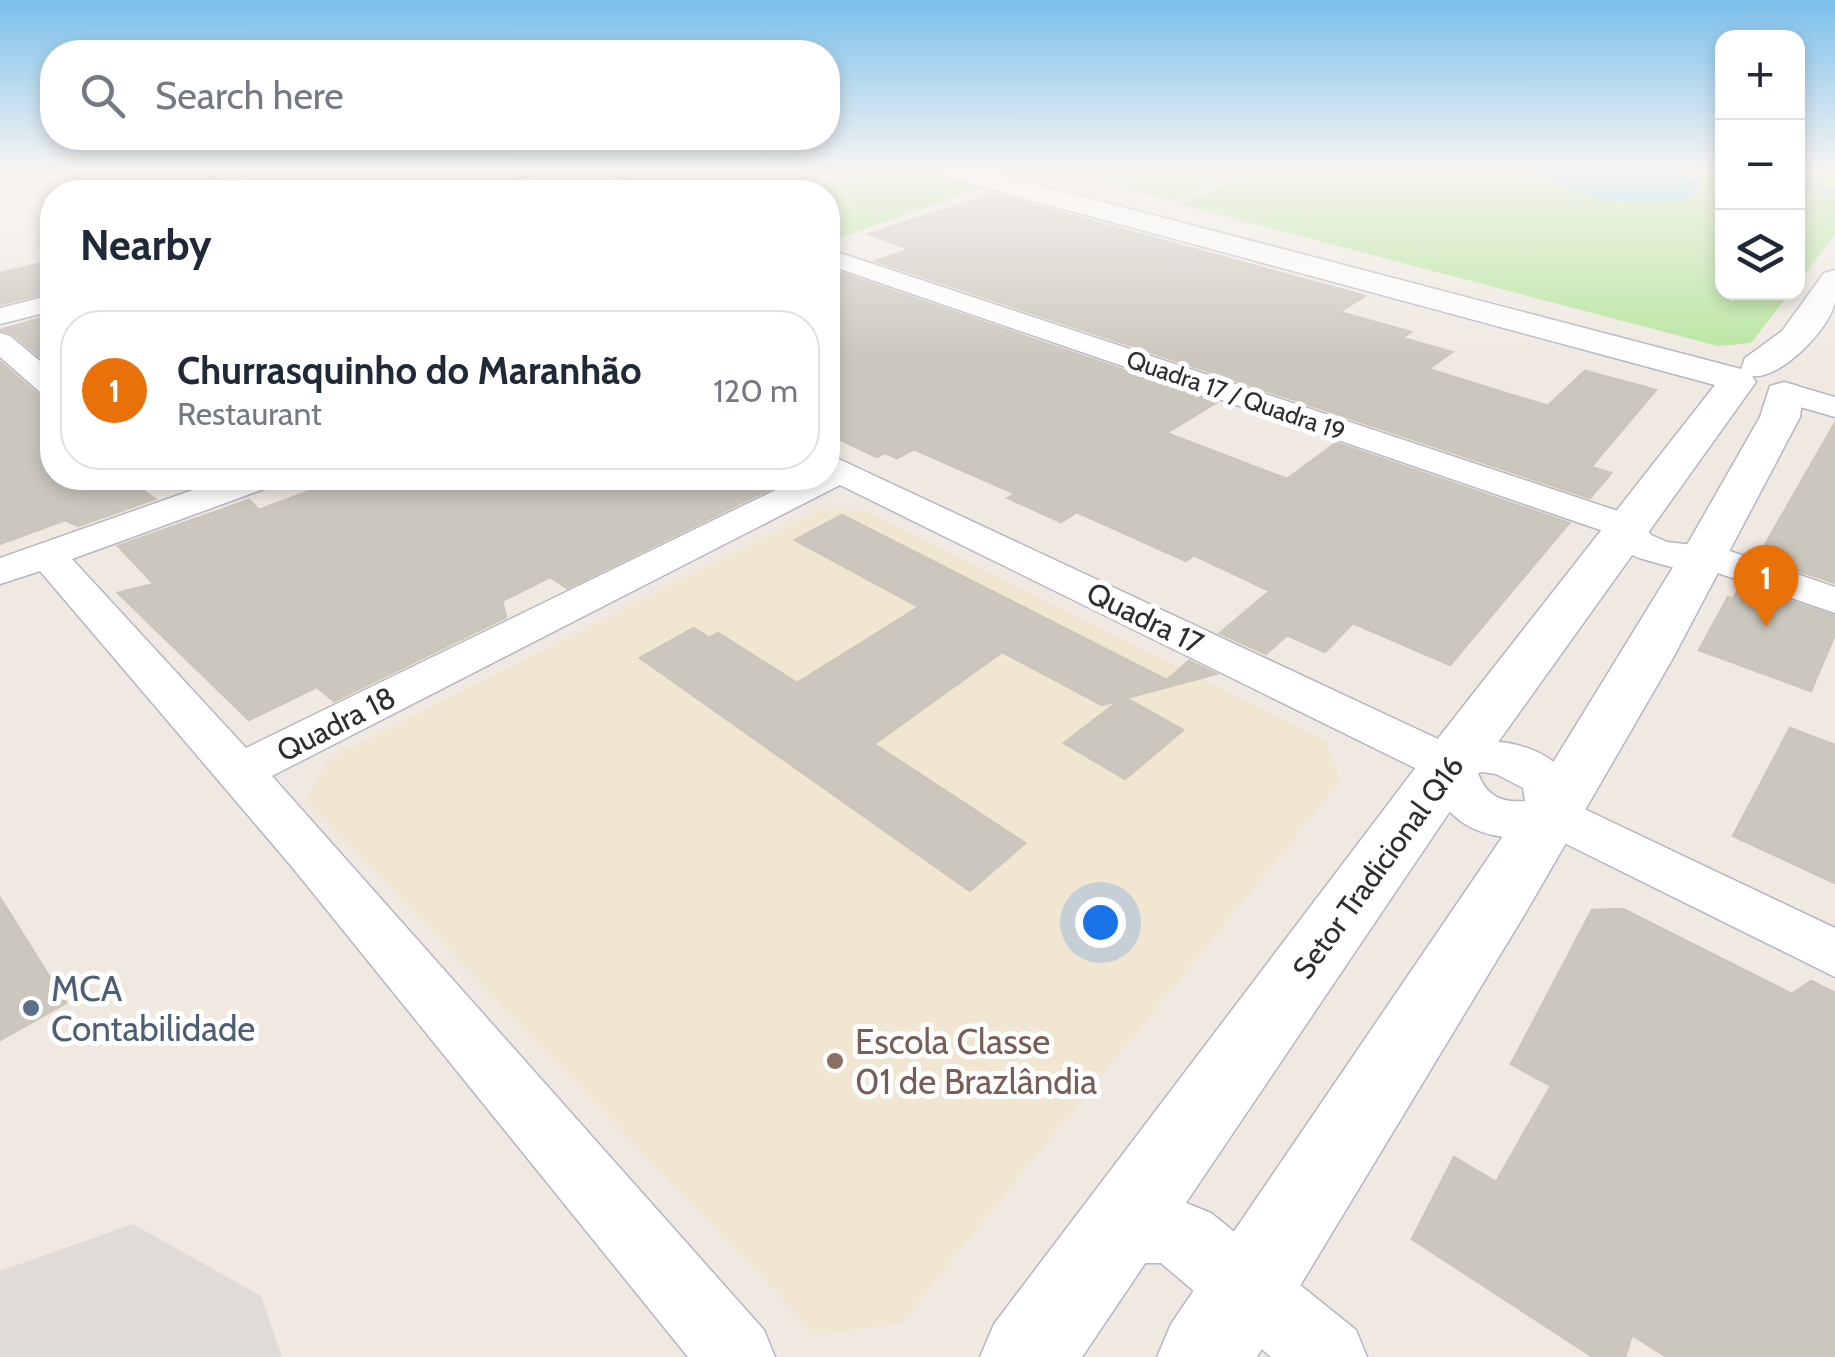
<!DOCTYPE html>
<html lang="en">
<head>
<meta charset="utf-8">
<style>
	body { margin:0; font-family:Cabin,sans-serif; background:#f6f6f7; color:#1f2937 }
	.controls { position:absolute; right:30px; top:30px; display:grid; overflow:hidden; border-radius:20px; box-shadow:0 5px 15px #0003 }
	.controls button { width:90px; height:90px; display:grid; place-items:center; padding:0; border:0; border-bottom:2px solid #e0e1e3; background:#fff; color:#1f2937; font:50px sans-serif }
	.you { position:absolute; left:1100px; top:922px; width:35px; height:35px; margin:-25px; border:8px solid #fff; border-radius:50%; background:#1a73e8; box-shadow:0 0 0 15px #1a73e833 }
	.badge { display:grid; place-items:center; width:65px; height:65px; border-radius:50%; background:#d93025; color:#fff; font-size:32px; font-weight:700 }
	.pin { position:absolute; translate:-50% -82px; filter:drop-shadow(0 2px 5px #0008) }
	.pin::after { content:''; position:absolute; top:52px; width:35px; height:30px; background:inherit; clip-path:polygon(0 0,100% 0,50% 100%) }
	.list { margin:0; padding:0; list-style:none }
	h2 { display:flex; justify-content:space-between; align-items:center; height:130px; margin:0; padding:0 40px; font-size:42px }
	h2 small { font-size:32px; font-weight:400; color:#747a83 }
	.list li { display:grid; grid-template-columns:65px 1fr auto; gap:30px; align-items:center; box-sizing:border-box; height:160px; margin:0 20px 20px; padding:0 20px; border:2px solid #e0e1e3; border-radius:40px }
	.list b { display:block; font-size:38px; white-space:nowrap }
	.list p { margin:0; font-size:32px; white-space:nowrap; color:#747a83 }
	.list em { font-size:32px; font-style:normal; color:#747a83 }
	.icon { flex:none; width:55px; height:55px; fill:none; stroke:currentColor; stroke-width:2; stroke-linecap:round; stroke-linejoin:round }
	.map { position:relative; flex:none; width:1835px; height:1357px; overflow:hidden }
	.search { position:absolute; background:#fff; box-shadow:0 5px 15px #0003; left:40px; top:40px; width:800px; height:110px; display:flex; align-items:center; gap:25px; box-sizing:border-box; padding:0 35px; border-radius:40px; color:#747a83; font-size:38px }
	.panel { position:absolute; background:#fff; box-shadow:0 5px 15px #0003; left:40px; top:180px; width:800px; height:310px; border-radius:40px }
	.map>svg:first-child { display:block }
</style>
</head>
<body>
<div class="map">
<svg width="1835" height="1357" viewBox="0 0 1835 1357">
	<rect width="100%" height="100%" fill="#efe9e1"/>
	<path fill="#f0e6d1" d="M 817,510 L 864,510 L 1327,741 L 1340,782 L 900,1324 L 816,1335 L 306,799 L 327,760 Z"/>
	<g fill="#b6e59e">
		<path d="M 870,171 L 926,171 L 983,187 L 828,242 L 828,192 L 803,192 Z"/>
		<path d="M 1058,171 L 1243,171 L 1173,200 Z"/>
		<path d="M 1255,171 L 1722,171 L 1722,292 L 1790,293 L 1751,343 L 1718,346 L 1179,204 Z"/>
		<path d="M 1798,171 L 1835,171 L 1835,234 L 1798,283 Z"/>
	</g>
	<path fill="#dfdcd8" d="M 133,1224 L 261,1296 L 282,1357 L 0,1357 L 0,1271 Z"/>
	<path fill="#75cff0" d="M 1531,171 L 1676,171 L 1698,183 L 1698,191 C 1675,211 1602,202 1574,191 C 1559,185 1545,177 1531,171 Z"/>
	<g fill="none" stroke-linecap="round" stroke-linejoin="round">
		<g fill="#75cff0" fill-rule="evenodd">
			<path d="M 1707,171 L 1722,171 L 1722,175 L 1708,173 Z"/>
			<path d="M 1798,183 L 1835,189 L 1835,193 L 1798,187 Z"/>
		</g>
	</g>
	<g fill="#cbc7bf" stroke="#cbc5ba" stroke-width="2.5">
		<path d="M 993,194 L 1365,296 L 1339,312 L 1411,332 L 1402,338 L 1452,352 L 1428,369 L 1548,406 L 1585,371 L 1656,390 L 1591,467 L 1611,473 L 1590,498 L 876,261 L 910,249 L 868,234 Z"/>
		<path d="M 52,261 L 52,292 L 0,304 L 0,273 Z"/>
		<path d="M 840,273 L 1217,402 L 1166,433 L 1287,479 L 1336,443 L 1569,523 L 1450,665 L 1353,623 L 1325,652 L 1287,635 L 1266,654 L 1220,633 L 1270,591 L 1194,555 L 1186,561 L 1077,512 L 1061,522 L 1008,498 L 1016,494 L 914,449 L 897,458 L 885,453 L 877,457 L 828,434 L 828,278 Z"/>
		<path d="M 52,315 L 52,367 L 12,333 L 0,330 Z"/>
		<path d="M 0,362 L 39,396 L 52,398 L 52,478 L 125,478 L 155,499 L 78,526 L 65,520 L 0,544 Z"/>
		<path d="M 1835,423 L 1835,583 L 1758,557 Z"/>
		<path d="M 344,478 L 792,478 L 567,588 L 550,577 L 502,601 L 506,617 L 334,701 L 317,687 L 249,720 L 118,593 L 154,584 L 118,546 L 249,500 L 259,510 Z"/>
		<path d="M 842,515 L 1167,680 L 1189,661 L 1216,674 L 1126,698 L 1183,730 L 1125,779 L 1064,743 L 1120,700 L 1102,705 L 1002,652 L 874,744 L 1025,843 L 970,891 L 640,658 L 694,628 L 709,638 L 718,633 L 797,683 L 919,607 L 795,540 Z"/>
		<path d="M 1741,585 L 1835,616 L 1835,634 L 1811,691 L 1699,650 L 1728,597 L 1733,599 Z"/>
		<path d="M 1790,728 L 1835,745 L 1835,883 L 1733,836 Z"/>
		<path d="M 0,898 L 66,1003 L 0,1040 Z"/>
		<path d="M 1623,909 L 1792,994 L 1811,981 L 1835,993 L 1835,1357 L 1667,1357 L 1632,1335 L 1625,1357 L 1593,1357 L 1412,1239 L 1454,1157 L 1496,1182 L 1551,1086 L 1511,1064 L 1592,910 Z"/>
	</g>
	<g fill="none" stroke-linecap="round" stroke-linejoin="round">
		<defs>
			<g id="minor">
				<path d="M 205,171 L 233,171 L 269,192 L 242,192 Z"/>
				<path d="M 553,171 L 596,171 L 646,187 L 649,192 L 617,192 L 575,179 L 519,192 L 483,192 L 486,187 Z"/>
				<path d="M 828,249 L 1639,518 L 1651,535 L 1667,542 L 1721,548 L 1835,587 L 1835,613 L 1703,568 L 1675,568 L 1639,558 L 1623,551 L 1612,534 L 828,265 Z"/>
				<path d="M 52,295 L 52,311 L 0,324 L 0,308 Z"/>
				<path d="M 0,333 L 10,336 L 52,371 L 52,395 L 41,393 L 0,357 Z"/>
				<path d="M 1790,384 L 1835,397 L 1835,417 L 1779,401 L 1774,394 L 1779,387 Z"/>
				<path d="M 828,454 L 1453,746 C 1498,732 1572,748 1576,805 L 1835,928 L 1835,977 L 1546,834 C 1493,845 1446,829 1429,775 L 840,485 L 272,776 L 764,1330 L 775,1357 L 688,1357 L 292,867 L 40,571 L 0,584 L 0,558 L 227,478 L 277,478 L 272,486 L 72,559 L 246,748 L 800,478 L 828,478 ZM 1482,772 L 1496,774 L 1523,788 L 1525,801 C 1502,803 1486,796 1478,773 Z"/>
				<path d="M 1159,1192 L 1211,1213 L 1356,1330 L 1367,1357 L 1271,1357 L 1161,1263 L 1120,1263 L 1095,1253 L 1085,1228 L 1095,1203 L 1120,1193 Z"/>
			</g>
			<g id="tertiary">
				<path d="M 941,171 L 985,171 L 1741,369 L 1745,358 L 1782,331 L 1824,273 L 1835,270 C 1835,280 1835,292 1835,302 C 1830,329 1780,380 1752,376 L 1756,382 L 1471,780 L 1082,1357 L 980,1357 L 994,1324 L 1429,750 L 1715,385 L 945,177 Z"/>
				<path d="M 1784,382 L 1798,386 L 1803,394 L 1800,417 L 1673,658 L 1526,912 L 1257,1357 L 1157,1357 L 1171,1324 L 1554,761 L 1691,538 L 1760,417 L 1770,386 Z"/>
			</g>
		</defs>
		<use href="#minor" stroke="#b4b7c1" stroke-width="3"/>
		<use href="#tertiary" stroke="#b4b7c1" stroke-width="3"/>
		<use href="#minor" fill="#fff" fill-rule="evenodd"/>
		<use href="#tertiary" fill="#fff" fill-rule="evenodd"/>
	</g>
	<linearGradient id="sky" x2="0" y2="1"><stop stop-color="#7abfeb"/><stop offset="0.47" stop-color="#f8f5f2"/><stop offset="1" stop-color="#f8f5f2" stop-opacity="0"/></linearGradient>
	<rect width="1835" height="361" fill="url(#sky)"/>
	<circle fill="#5c6f8a" stroke="#fff" stroke-width="4" cx="31" cy="1008" r="10"/>
	<circle fill="#8d6e63" stroke="#fff" stroke-width="4" cx="835" cy="1061" r="10"/>
	<g text-anchor="middle" dominant-baseline="central" stroke-width="10" stroke-linejoin="round" paint-order="stroke">
		<g font-size="25" fill="#2e2e2e" stroke="#fff">
			<text transform="translate(1236 395) rotate(19)">Quadra 17 / Quadra 19</text>
		</g>
		<g font-size="30" fill="#2e2e2e" stroke="#fff">
			<text transform="translate(1145 618) rotate(26)">Quadra 17</text>
			<text transform="translate(336 724) rotate(-27)">Quadra 18</text>
			<text transform="translate(1378 867) rotate(-54)">Setor Tradicional Q16</text>
		</g>
		<g font-size="35" fill="#4e5e75" stroke="#fff" text-anchor="start">
			<text x="51" y="988">MCA<tspan x="51" dy="40">Contabilidade</tspan></text>
		</g>
		<g font-size="35" fill="#785e54" stroke="#fff" text-anchor="start">
			<text x="855" y="1041">Escola Classe<tspan x="855" dy="40">01 de Brazlândia</tspan></text>
		</g>
	</g>
</svg>
<div class="controls">
<button>+</button>
<button>−</button>
<button><svg class="icon" aria-label="layers" viewBox="0 0 24 24"><path d="M12 4l9 5-9 5-9-5zM3 14l9 5 9-5"/></svg></button>
</div>
<div class="you"></div>
<div class="pin badge" style="left:1766px;top:627px;background:#e8710a">1</div>
<div class="search"><svg class="icon" aria-label="search" viewBox="0 0 24 24"><circle cx="10" cy="10" r="6"/><path d="M15 15l6 6"/></svg>Search here</div>
<section class="panel">
<h2>Nearby<small></small></h2>
<ul class="list">
<li><span class="badge" style="background:#e8710a">1</span><div><b>Churrasquinho do Maranhão</b><p>Restaurant</p></div><em>120 m</em></li>
</ul>
</section>
</div>
</body>
</html>
